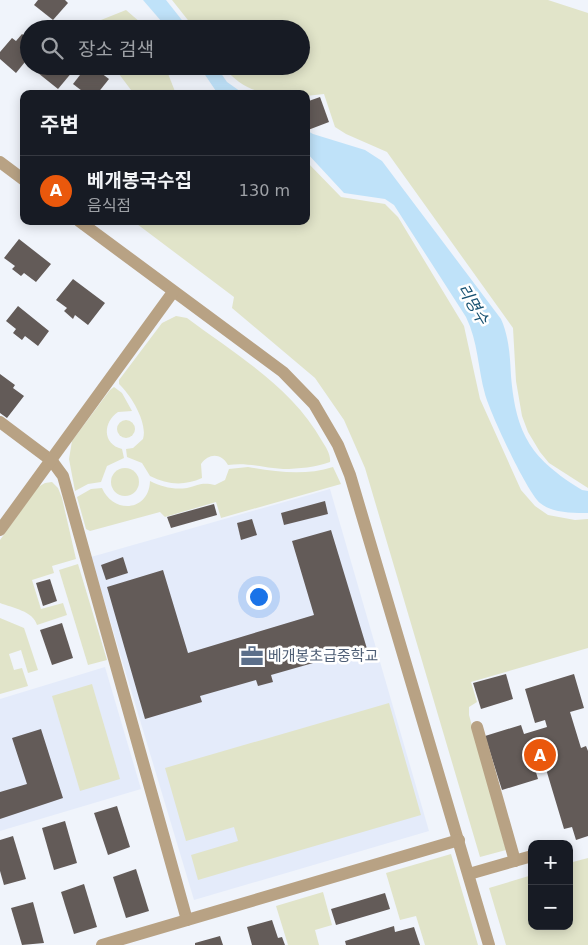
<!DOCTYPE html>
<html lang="ko">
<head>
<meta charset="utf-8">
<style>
	body { margin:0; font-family:"DejaVu Sans","Noto Sans KR",sans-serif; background:#20242c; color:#f1f3f6 }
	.controls { position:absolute; right:15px; bottom:15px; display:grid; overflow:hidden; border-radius:10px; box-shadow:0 2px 12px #0003 }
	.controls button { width:45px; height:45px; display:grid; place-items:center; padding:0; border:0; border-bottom:1px solid #363941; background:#171b24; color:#f1f3f6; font:25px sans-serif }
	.you { position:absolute; left:258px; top:596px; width:18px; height:18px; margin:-12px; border:4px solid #fff; border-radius:50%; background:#1a73e8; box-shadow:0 0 0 8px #1a73e833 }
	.badge { display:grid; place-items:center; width:32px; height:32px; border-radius:50%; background:#ea580c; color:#fff; font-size:16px; font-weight:700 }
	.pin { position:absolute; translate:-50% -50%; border:2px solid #fff; box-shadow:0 1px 5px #0006 }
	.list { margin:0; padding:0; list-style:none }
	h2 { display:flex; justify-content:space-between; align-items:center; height:65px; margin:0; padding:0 20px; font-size:21px }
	h2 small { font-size:16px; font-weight:400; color:#9ea1a6 }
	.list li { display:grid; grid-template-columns:32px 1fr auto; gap:15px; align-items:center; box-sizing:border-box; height:70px; padding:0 20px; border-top:1px solid #363941 }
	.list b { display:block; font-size:19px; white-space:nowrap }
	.list p { margin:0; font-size:16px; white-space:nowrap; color:#9ea1a6 }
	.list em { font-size:16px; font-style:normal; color:#9ea1a6 }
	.icon { flex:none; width:28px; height:28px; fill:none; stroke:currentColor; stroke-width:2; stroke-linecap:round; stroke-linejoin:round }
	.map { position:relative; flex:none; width:588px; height:945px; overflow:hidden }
	.search { position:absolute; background:#171b24; box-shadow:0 2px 12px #0003; left:20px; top:20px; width:290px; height:55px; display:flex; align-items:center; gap:12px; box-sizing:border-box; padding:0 18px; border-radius:28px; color:#9ea1a6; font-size:19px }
	.panel { position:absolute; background:#171b24; box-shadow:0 2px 12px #0003; left:20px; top:90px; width:290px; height:135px; border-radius:10px }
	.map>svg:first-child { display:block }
</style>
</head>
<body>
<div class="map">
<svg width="588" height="945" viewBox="0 0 588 945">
	<rect width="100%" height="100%" fill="#f0f4fb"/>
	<g fill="#e4ebfa">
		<path d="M 330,489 L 429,831 L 194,900 L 91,557 Z"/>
		<path d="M 105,667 L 141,789 L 0,831 L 0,699 Z"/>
	</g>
	<g fill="#e1e4c9">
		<path d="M 172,0 L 548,0 L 588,13 L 588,488 L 549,463 L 540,452 L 528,432 L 522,416 L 516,381 L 513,328 L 387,152 L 346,134 L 335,127 L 324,94 L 306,96 L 306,94 C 271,94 247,97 223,66 L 301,66 L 301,29 L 195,29 Z"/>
		<path d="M 126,10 L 148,29 L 101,29 L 101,20 Z"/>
		<path d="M 113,66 L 165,66 L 176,94 L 134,94 Z"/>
		<path d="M 306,161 L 341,197 L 385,204 L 398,217 L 464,326 L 480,399 L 521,490 L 535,506 L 548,515 L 575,520 L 588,519 L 588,648 L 471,682 L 477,702 L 469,707 L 469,715 L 506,850 L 480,857 L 365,468 L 344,420 L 315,378 L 232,308 L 234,297 L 133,221 L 306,221 Z"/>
		<path d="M 176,316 L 187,318 C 235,354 292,387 322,441 C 326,447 331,455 330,462 C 316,467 299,469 283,469 C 264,468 248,462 228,465 C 221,453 209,453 201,464 L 202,478 C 184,486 168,485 150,476 L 142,463 L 127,457 L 126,449 L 133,448 L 143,439 C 148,423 131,395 119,384 L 119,380 L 162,323 Z"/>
		<path d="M 114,387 L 122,393 L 132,411 L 118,412 C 103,422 102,444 122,449 L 124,458 L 107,466 L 101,482 L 88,484 L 75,491 L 69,459 L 72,441 L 110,390 Z"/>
		<circle cx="126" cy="429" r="9"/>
		<path d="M 248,467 C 278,472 304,476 333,467 L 341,484 L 221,518 L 216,502 L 165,517 L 160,512 L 90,531 L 86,529 L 77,497 L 91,489 L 102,488 C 113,514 149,512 150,481 C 162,487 174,490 187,488 C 199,485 202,482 215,485 L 225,480 L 229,469 Z"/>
		<circle cx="125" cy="482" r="14"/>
		<path d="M 52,482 L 58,488 L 62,498 L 76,559 L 52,566 L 54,573 L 32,580 L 41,609 L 63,603 L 67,615 L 37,625 C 33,611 13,608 0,603 L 0,540 L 38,487 L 45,483 Z"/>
		<path d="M 78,564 L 107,660 L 88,665 L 59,570 Z"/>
		<path d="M 0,618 L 24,628 L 38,670 L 28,673 L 21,650 L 9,654 L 14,670 L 22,668 L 28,686 L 0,694 Z"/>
		<path d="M 92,684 L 120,779 L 80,791 L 52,696 Z"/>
		<path d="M 389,703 L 421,815 L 198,880 L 191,855 L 238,841 L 234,827 L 186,841 L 165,768 Z"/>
		<path d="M 451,854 L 478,945 L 425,945 L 416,916 L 400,920 L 386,873 Z"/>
		<path d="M 588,858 L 588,945 L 506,945 L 489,888 L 532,875 L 532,926 L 569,926 L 569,863 Z"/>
		<path d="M 323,892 L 332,925 L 315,930 L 319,945 L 288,945 L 276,906 Z"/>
	</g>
	<g fill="#bfe2f9">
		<path d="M 143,0 L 166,0 L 189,29 L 168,29 Z"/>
		<path d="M 199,66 L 216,66 L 227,82 L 244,94 L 218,94 Z"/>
		<path d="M 306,130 L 313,134 L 365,150 L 382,161 L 501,319 C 509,337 510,356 511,376 C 516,436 532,459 582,490 L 588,491 L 588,513 C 573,513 552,513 540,503 C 527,492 490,413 485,394 C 478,369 478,341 466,317 L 394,205 L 385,199 L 344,193 L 306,152 Z"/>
	</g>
	<g fill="#635b58">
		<path d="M 38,0 L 65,0 L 68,3 L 53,20 L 34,5 Z"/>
		<path d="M 22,34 L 29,39 L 29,46 L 26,49 L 29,52 L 29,57 L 16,73 L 0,59 L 0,52 L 12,38 L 16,41 Z"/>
		<path d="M 43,66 L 67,66 L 73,71 L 58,89 L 38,73 Z"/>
		<path d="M 87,66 L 92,66 L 109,79 L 97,94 L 86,94 L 73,84 Z"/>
		<path d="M 320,97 L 329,122 L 308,130 L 306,102 Z"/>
		<path d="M 19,239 L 51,264 L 36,282 L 24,273 L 21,276 L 12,269 L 15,266 L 4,258 Z"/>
		<path d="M 73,279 L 105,303 L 88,325 L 75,315 L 73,319 L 64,311 L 67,308 L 56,300 Z"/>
		<path d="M 18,306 L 49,331 L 38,346 L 25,336 L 22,340 L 13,333 L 16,329 L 6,321 Z"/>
		<path d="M 0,374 L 15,385 L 13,388 L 24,396 L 7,418 L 0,413 Z"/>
		<path d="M 325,501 L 328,514 L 284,525 L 281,513 Z"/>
		<path d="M 214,504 L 217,515 L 171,528 L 167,517 Z"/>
		<path d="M 252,519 L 257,535 L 241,540 L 237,523 Z"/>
		<path d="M 331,530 L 368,652 L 329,664 L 327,659 L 271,675 L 273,682 L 258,686 L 256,680 L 200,696 L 202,702 L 145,719 L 107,587 L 163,570 L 188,653 L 314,615 L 292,541 Z"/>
		<path d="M 123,557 L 128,573 L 106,580 L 101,565 Z"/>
		<path d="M 50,579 L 57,601 L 43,606 L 36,583 Z"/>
		<path d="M 62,623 L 73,658 L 52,665 L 40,630 Z"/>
		<path d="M 506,674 L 513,699 L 481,709 L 473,683 Z"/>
		<path d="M 574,674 L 584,708 L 570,712 L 581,748 L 586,746 L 588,751 L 588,836 L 576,840 L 572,827 L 564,829 L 543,759 L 533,762 L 538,779 L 502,790 L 485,736 L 521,725 L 524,734 L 547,727 L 545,720 L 535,723 L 525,689 Z"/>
		<path d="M 41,729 L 63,798 L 0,819 L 0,792 L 27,784 L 12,738 Z"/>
		<path d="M 117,806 L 130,847 L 108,855 L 94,813 Z"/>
		<path d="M 65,821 L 77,863 L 54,870 L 42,828 Z"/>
		<path d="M 13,836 L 26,879 L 4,885 L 0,871 L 0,840 Z"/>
		<path d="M 136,869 L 149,911 L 126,918 L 113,877 Z"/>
		<path d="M 84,884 L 97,927 L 74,934 L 61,892 Z"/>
		<path d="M 385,893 L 390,909 L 336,925 L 331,909 Z"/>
		<path d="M 33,902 L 44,943 L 22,945 L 11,908 Z"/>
		<path d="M 272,920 L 278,938 L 282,937 L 285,945 L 252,945 L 247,927 Z"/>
		<path d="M 394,926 L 395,932 L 414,927 L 420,945 L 346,945 L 345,941 Z"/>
		<path d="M 220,936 L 223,945 L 195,945 L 195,943 Z"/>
	</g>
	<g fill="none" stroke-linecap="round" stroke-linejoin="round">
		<g stroke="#b8a284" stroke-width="12">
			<path d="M 0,162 L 24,180"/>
			<path d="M 79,221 L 283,372 L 314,404 L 338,445 L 350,475 L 489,945"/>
			<path d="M 0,422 L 52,461 L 63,476 L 187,920"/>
			<path d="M 0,530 L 173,292"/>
			<path d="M 477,727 L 515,861"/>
			<path d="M 469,874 L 532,856"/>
			<path d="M 102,945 L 459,840"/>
		</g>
	</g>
	<defs>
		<symbol id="office-bare" viewBox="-9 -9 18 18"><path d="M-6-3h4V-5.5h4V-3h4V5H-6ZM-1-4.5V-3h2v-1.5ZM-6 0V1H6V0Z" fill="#5c6f8a" stroke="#fff" stroke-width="2.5" paint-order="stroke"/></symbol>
	</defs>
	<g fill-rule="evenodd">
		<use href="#office-bare" x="236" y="640" width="32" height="32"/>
	</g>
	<g text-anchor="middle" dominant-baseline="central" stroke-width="5" stroke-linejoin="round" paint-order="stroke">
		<g font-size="15" fill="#4e5e75" stroke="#fff" text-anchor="start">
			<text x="268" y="656">베개봉초급중학교</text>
		</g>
		<g font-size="16" font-style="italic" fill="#175171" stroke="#fff">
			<text transform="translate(473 304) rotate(59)">리명수</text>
		</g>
	</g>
</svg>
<div class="controls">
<button>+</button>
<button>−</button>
</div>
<div class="you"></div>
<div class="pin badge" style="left:540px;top:755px">A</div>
<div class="search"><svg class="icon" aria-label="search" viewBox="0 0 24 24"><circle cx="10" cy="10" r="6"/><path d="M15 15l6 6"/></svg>장소 검색</div>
<section class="panel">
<h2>주변<small></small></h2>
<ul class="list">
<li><span class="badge">A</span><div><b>베개봉국수집</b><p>음식점</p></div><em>130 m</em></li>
</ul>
</section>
</div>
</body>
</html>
